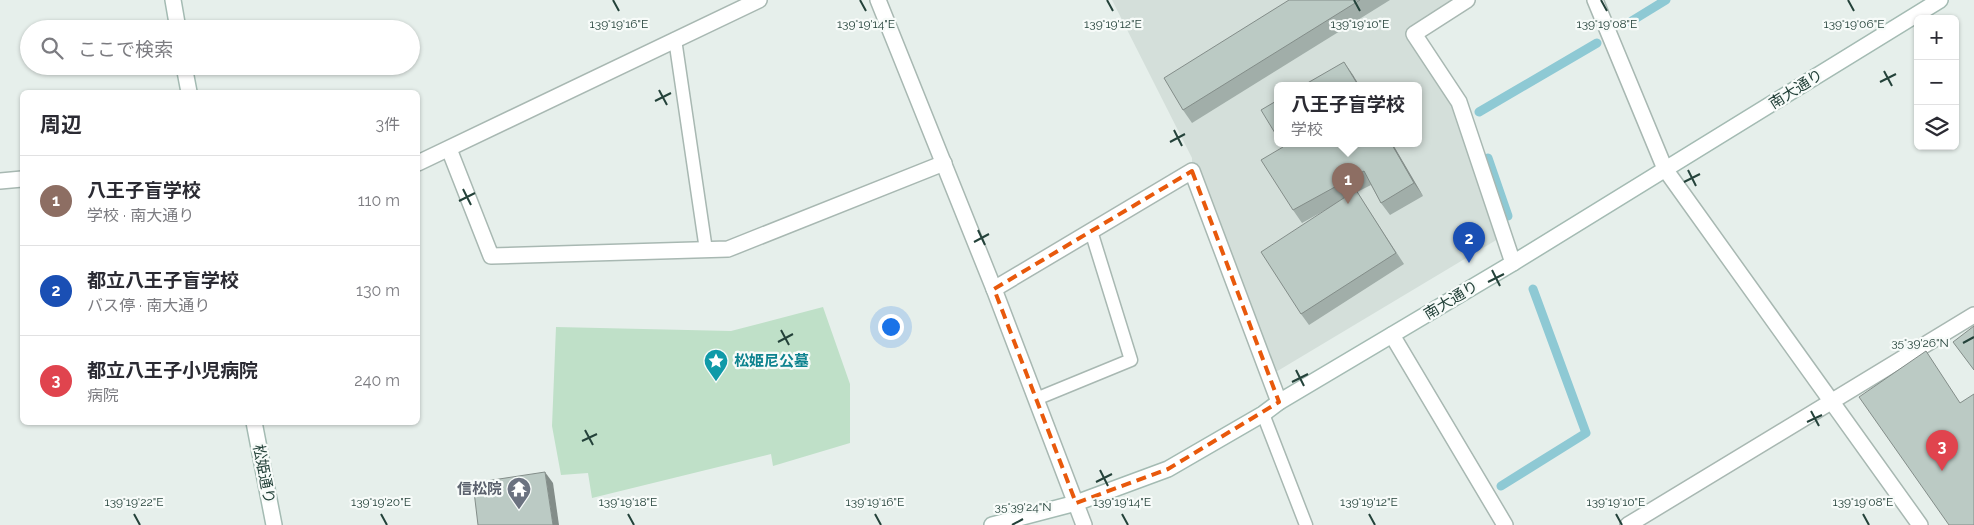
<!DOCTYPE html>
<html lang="ja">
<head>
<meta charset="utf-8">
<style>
	body { margin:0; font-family:Raleway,"Noto Sans JP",sans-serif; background:#f7f7f7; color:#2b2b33 }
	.controls { position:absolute; right:15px; top:15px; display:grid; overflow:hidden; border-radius:8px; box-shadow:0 1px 4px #0004 }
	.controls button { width:45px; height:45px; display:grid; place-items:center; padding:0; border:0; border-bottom:1px solid #e1e1e2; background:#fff; color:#2b2b33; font:25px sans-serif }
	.you { position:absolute; left:890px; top:326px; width:18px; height:18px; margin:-12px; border:4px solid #fff; border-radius:50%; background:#1a73e8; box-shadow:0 0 0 8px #1a73e833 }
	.badge { display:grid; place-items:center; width:32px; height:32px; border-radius:50%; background:#b45309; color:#fff; font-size:16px; font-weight:700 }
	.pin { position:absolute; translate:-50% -41px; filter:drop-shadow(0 1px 2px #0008) }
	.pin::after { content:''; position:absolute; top:26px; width:18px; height:15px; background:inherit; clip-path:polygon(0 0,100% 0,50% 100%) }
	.popup { position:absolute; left:1274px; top:82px; width:148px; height:65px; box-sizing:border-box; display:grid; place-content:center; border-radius:8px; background:#fff; filter:drop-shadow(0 1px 4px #0005); font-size:16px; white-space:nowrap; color:#7c7c81 }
	.popup b { font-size:19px; color:#2b2b33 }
	.popup::after { content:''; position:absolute; left:50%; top:100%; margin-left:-10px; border:10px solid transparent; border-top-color:#fff }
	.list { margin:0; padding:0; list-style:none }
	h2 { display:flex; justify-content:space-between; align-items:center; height:65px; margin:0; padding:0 20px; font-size:21px }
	h2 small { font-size:16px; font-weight:400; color:#7c7c81 }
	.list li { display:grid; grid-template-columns:32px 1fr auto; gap:15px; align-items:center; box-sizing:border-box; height:90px; padding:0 20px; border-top:1px solid #e1e1e2 }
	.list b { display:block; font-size:19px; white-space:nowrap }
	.list p { margin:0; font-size:16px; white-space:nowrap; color:#7c7c81 }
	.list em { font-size:16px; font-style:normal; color:#7c7c81 }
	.icon { flex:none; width:28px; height:28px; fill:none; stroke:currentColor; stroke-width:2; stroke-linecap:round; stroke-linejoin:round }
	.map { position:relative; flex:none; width:1974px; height:525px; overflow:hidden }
	.search { position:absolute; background:#fff; box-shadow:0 1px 4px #0004; left:20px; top:20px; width:400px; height:55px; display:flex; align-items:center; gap:12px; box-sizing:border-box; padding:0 18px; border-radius:28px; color:#7c7c81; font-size:19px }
	.panel { position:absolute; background:#fff; box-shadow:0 1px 4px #0004; left:20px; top:90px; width:400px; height:335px; border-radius:8px }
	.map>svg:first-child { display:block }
</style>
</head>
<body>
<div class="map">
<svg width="1974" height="525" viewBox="0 0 1974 525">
	<rect width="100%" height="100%" fill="#e6efeb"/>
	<path fill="#d4dfda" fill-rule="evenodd" d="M 1112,0 L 1467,0 L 1414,34 L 1459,102 L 1503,236 L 1269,376 L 1192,171 L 1192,158 ZM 1278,85 L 1418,85 L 1418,143 L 1278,143 Z"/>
	<path fill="#bfe0c8" d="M 823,307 L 850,384 L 850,443 L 773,466 L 771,454 L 592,498 L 588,473 L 561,475 L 552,426 L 556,327 L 731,331 Z"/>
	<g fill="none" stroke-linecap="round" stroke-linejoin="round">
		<g stroke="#8ec9d4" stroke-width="9">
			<path d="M 1630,22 L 1666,0"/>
			<path d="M 1479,112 L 1597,43"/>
			<path d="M 1488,158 L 1508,216"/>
			<path d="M 1501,486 L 1586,433 L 1533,289"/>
		</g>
		<defs>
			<g id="lane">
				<path d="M 675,39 L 706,250"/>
				<path d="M 1036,399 L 1131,360 L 1091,231"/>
				<path d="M 1263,414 L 1306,525"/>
			</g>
			<g id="street">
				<path d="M 878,0 L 994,289 L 1084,525"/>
				<path d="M 1467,0 L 1414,34 L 1459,102 L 1513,263"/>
				<path d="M 1595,0 L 1665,169 L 1920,525"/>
				<path d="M 449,149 L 491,256 L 728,249 L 944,163"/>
				<path d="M 418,163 L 759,0"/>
				<path d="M 0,181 L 22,179"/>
				<path d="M 994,289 L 1192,171 L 1279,402"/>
				<path d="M 1392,335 L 1505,525"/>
				<path d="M 1628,525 L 1974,315"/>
			</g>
			<g id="secondary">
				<path d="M 173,0 L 178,29"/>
				<path d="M 184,66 L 189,92"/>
				<path d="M 254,422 L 274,525"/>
				<path d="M 992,525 L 1076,503 L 1168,469 L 1263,414 L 1279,402 L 1513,263 L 1940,0"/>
			</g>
		</defs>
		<use href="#lane" stroke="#a8b8b2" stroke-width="15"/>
		<use href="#street" stroke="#a8b8b2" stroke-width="18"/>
		<use href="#secondary" stroke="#a4bbb3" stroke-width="18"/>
		<use href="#lane" stroke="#fff" stroke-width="12"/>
		<use href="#street" stroke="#fff" stroke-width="15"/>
		<use href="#secondary" stroke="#fff" stroke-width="15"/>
	</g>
	<g fill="#a1aea9">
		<path d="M 1289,0 L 1390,0 L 1192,123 L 1183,110 Z"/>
		<path d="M 1392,143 L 1423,196 L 1390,215 L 1381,203 L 1371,185 L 1357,192 L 1404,264 L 1309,325 L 1301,314 L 1327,209 L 1302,223 L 1293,210 Z"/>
	</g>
	<g fill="#838d89">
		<path d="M 1344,62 L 1353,75 L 1359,85 L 1358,85 Z"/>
		<path d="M 1391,143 L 1392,143 L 1423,196 L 1414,183 Z"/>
		<path d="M 545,472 L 553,483 L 559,525 L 553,525 Z"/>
	</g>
	<g fill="#bbcac4" stroke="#838d89">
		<path d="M 1289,0 L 1360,0 L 1183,110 L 1164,78 Z"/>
		<path d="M 1344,62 L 1358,85 L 1304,85 Z"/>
		<path d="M 1278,100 L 1278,138 L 1261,110 Z"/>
		<path d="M 1281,143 L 1391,143 L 1414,183 L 1381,203 L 1364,171 L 1293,210 L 1261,160 L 1283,147 Z"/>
		<path d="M 1356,190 L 1396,253 L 1301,314 L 1261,252 Z"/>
		<path d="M 1974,326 L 1974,370 L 1953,342 Z"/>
		<path d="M 1926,351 L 1960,403 L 1974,394 L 1974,525 L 1949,525 L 1859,397 Z"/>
		<path d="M 545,472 L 553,525 L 478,525 L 473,483 Z"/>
	</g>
	<path fill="none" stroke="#e8590c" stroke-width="4" stroke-dasharray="10 6" stroke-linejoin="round" d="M 1192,171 L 1279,402 L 1168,469 L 1076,503 L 994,289 Z"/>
	<path fill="none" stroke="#24423a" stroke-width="2" d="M 613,0 L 619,11M 860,0 L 866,11M 1107,0 L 1113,11M 1354,0 L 1360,11M 1601,0 L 1607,11M 1848,0 L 1854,11M 1884,71 L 1892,86M 1880,82 L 1896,74M 659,90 L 667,105M 655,101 L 671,93M 1174,130 L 1182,146M 1170,142 L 1185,134M 1688,170 L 1696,186M 1684,182 L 1700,174M 463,189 L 471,205M 459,201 L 475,193M 978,230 L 985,245M 974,242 L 989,234M 1492,270 L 1500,286M 1488,282 L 1504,274M 781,330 L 789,345M 778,342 L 793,334M 1963,343 L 1974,337M 1296,370 L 1304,386M 1292,382 L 1308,374M 1811,411 L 1819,426M 1807,422 L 1822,415M 585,430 L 593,445M 582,441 L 597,434M 1100,470 L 1108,486M 1096,482 L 1112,474M 134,514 L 140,525M 381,514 L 387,525M 628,514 L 634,525M 875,514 L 881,525M 1122,514 L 1128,525M 1369,514 L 1375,525M 1616,514 L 1622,525M 1863,514 L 1869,525M 1012,525 L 1023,519"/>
	<defs>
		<symbol id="sight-pin" viewBox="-11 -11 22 30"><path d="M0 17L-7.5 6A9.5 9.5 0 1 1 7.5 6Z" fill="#0f9aa8" stroke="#f7fbf9"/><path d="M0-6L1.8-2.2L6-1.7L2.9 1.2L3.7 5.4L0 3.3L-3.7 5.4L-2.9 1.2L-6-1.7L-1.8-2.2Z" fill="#fff"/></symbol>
		<symbol id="temple-pin" viewBox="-11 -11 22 30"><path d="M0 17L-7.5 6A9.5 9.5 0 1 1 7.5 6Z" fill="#6b7280" stroke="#f7fbf9"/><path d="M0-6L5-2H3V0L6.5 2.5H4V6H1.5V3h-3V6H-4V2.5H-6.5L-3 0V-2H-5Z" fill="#fff"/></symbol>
	</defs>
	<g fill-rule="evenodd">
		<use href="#sight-pin" x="702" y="347" width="28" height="38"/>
		<use href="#temple-pin" x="505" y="475" width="28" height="38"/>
	</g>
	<g text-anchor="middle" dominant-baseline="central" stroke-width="4.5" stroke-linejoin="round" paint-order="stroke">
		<g font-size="15" fill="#24423a" stroke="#f7fbf9">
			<text transform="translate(1796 89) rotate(-32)">南大通り</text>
			<text transform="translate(1451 300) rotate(-31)">南大通り</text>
			<text transform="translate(264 474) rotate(79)">松姫通り</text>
		</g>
		<g font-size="15" font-weight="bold" fill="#0d838f" stroke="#f7fbf9" text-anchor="start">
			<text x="734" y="361">松姫尼公墓</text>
		</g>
		<g font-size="15" font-weight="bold" fill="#5b616d" stroke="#f7fbf9" text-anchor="end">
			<text x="502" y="489">信松院</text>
		</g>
	</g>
	<g font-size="12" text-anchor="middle" fill="#24423a" stroke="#f7fbf9" stroke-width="4.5" stroke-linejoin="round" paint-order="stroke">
		<text x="619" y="28">139°19'16"E</text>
		<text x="866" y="28">139°19'14"E</text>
		<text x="1113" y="28">139°19'12"E</text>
		<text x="1360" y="28">139°19'10"E</text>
		<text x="1607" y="28">139°19'08"E</text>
		<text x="1854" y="28">139°19'06"E</text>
		<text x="1920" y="347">35°39'26"N</text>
		<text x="134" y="506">139°19'22"E</text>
		<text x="381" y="506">139°19'20"E</text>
		<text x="628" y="506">139°19'18"E</text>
		<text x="875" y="506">139°19'16"E</text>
		<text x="1122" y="506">139°19'14"E</text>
		<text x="1369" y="506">139°19'12"E</text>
		<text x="1616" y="506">139°19'10"E</text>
		<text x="1863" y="506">139°19'08"E</text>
		<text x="1023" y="511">35°39'24"N</text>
	</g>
</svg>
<div class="controls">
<button>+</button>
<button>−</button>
<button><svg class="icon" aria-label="layers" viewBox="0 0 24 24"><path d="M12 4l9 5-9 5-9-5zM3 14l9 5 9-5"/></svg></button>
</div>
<div class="you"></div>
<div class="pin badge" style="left:1348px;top:204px;background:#8d6e63">1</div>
<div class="popup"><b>八王子盲学校</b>学校</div>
<div class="pin badge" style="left:1469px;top:263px;background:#1a4fb4">2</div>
<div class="pin badge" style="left:1942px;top:471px;background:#e0444e">3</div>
<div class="search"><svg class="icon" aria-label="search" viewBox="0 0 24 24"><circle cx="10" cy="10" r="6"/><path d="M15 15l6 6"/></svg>ここで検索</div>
<section class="panel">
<h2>周辺<small>3件</small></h2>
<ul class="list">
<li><span class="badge" style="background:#8d6e63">1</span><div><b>八王子盲学校</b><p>学校 · 南大通り</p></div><em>110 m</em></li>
<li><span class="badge" style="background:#1a4fb4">2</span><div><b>都立八王子盲学校</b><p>バス停 · 南大通り</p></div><em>130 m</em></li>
<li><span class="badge" style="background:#e0444e">3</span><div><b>都立八王子小児病院</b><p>病院</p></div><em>240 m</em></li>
</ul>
</section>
</div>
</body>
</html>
